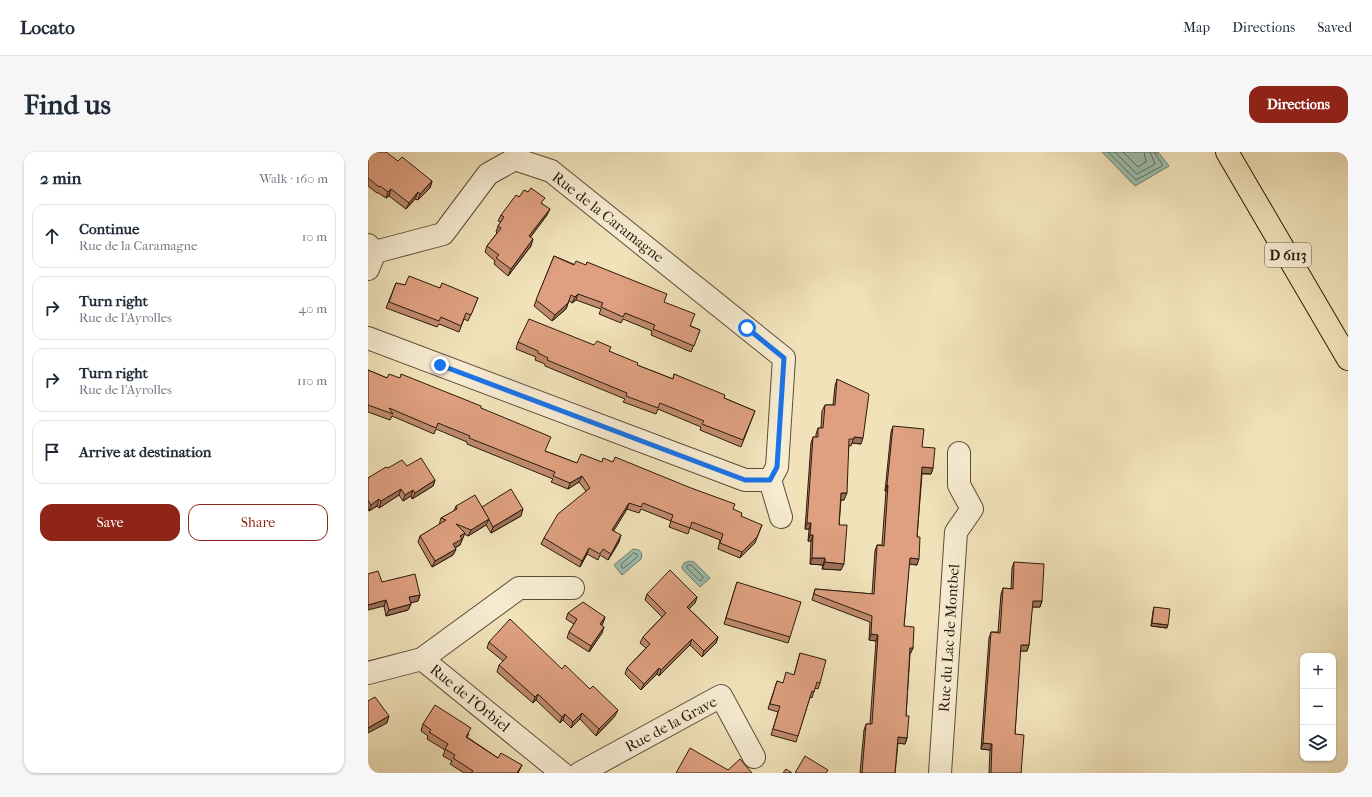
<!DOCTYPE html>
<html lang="en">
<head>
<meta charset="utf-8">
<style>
	body { margin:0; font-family:"IM FELL French Canon",serif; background:#f6f6f7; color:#1f2937 }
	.controls { position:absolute; right:12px; bottom:12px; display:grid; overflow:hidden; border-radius:8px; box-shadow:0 1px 3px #0004 }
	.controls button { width:36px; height:36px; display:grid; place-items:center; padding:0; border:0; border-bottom:1px solid #e0e1e3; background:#fff; color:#1f2937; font:20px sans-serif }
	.stop { position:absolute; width:12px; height:12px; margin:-9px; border:3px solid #1a73e8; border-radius:50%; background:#fff }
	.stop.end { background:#1a73e8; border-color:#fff; box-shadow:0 1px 4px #0008 }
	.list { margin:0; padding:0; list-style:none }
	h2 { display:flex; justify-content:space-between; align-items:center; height:52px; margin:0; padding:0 16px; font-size:17px }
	h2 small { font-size:13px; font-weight:400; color:#747a83 }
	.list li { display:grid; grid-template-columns:26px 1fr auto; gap:12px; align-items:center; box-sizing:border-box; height:64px; margin:0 8px 8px; padding:0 8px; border:1px solid #e0e1e3; border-radius:12px }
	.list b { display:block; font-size:15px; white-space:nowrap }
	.list p { margin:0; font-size:13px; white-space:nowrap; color:#747a83 }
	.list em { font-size:13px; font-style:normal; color:#747a83 }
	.actions { display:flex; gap:8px; padding:12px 16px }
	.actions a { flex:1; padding:9px 0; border:1px solid #8f2418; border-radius:12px; text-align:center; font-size:14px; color:#8f2418 }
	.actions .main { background:#8f2418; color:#fff }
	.icon { flex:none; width:22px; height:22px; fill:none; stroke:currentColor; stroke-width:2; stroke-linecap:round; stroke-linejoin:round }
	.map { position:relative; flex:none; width:980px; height:621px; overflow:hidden; border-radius:12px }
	header { display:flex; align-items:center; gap:24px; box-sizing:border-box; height:56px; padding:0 20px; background:#fff; border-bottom:1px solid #e0e1e3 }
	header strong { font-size:19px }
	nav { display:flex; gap:22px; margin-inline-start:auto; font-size:14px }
	.intro { display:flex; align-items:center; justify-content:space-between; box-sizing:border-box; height:96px; padding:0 24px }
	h1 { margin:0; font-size:28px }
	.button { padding:10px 18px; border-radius:12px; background:#8f2418; color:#fff; font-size:14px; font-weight:700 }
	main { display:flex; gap:24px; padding:0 24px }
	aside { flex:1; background:#fff; border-radius:12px; box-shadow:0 1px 3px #0004 }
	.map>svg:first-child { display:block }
</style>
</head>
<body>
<header>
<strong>Locato</strong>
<nav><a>Map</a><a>Directions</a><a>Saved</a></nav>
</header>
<div class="intro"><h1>Find us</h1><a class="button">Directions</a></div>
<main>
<aside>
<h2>2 min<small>Walk · 160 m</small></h2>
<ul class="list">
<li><svg class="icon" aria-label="ahead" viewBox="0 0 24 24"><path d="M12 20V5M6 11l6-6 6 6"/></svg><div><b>Continue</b><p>Rue de la Caramagne</p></div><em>10 m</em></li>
<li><svg class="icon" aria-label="right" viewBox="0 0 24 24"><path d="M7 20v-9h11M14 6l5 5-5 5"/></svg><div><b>Turn right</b><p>Rue de l'Ayrolles</p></div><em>40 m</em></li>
<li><svg class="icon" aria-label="right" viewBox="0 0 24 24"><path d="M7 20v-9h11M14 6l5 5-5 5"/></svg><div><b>Turn right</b><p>Rue de l'Ayrolles</p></div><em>110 m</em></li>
<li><svg class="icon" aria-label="arrive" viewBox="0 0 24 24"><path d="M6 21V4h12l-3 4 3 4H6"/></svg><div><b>Arrive at destination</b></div></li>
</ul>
<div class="actions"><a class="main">Save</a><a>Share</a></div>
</aside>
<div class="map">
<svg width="980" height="621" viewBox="0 0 980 621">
	<rect width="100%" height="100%" fill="#f1e2ba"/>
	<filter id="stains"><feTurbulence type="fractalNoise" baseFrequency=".005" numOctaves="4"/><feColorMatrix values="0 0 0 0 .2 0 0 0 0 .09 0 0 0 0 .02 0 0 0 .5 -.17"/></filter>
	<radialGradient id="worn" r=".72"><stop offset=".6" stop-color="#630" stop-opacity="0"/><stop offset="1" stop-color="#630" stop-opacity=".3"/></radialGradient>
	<g fill="#9bbead" stroke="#6f7c6d">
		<path d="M 734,0 L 790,0 L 801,14 L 767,34 Z"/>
		<path d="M 265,397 L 271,398 L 274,402 L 273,407 L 254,423 L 246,413 Z"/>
		<path d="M 321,409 L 326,410 L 342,426 L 332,435 L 315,418 L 314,415 L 316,411 Z"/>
	</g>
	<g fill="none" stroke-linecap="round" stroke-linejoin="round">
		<g stroke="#646c5c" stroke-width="1">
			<path d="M 740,0 L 768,28 L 794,14 L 794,12 L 788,3 L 787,0"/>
			<path d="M 747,0 L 769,22 L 787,12 L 782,0"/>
			<path d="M 755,0 L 770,15 L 778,10 L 776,0"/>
			<path d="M 266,401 L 269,402 L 269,405 L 256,416 L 254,416 L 253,413 Z"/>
			<path d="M 320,413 L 323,413 L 335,425 L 333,429 L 331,428 L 319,416 Z"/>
		</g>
		<defs>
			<g id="minor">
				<path d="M 0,93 L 7,100 L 75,82 L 120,22 L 147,7 L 183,19 L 416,206 L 409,315 L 402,328 L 377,328 L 0,186"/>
				<path d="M 0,117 L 7,100"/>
				<path d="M 402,328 L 413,365"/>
				<path d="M 54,507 L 151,436 L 205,436"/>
				<path d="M 0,521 L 54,507 L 194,621"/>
				<path d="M 212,621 L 353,544 L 386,605"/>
				<path d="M 572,621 L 588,380 L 604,357 L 591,333 L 591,301"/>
			</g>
			<path id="major" d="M 859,0 L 980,207"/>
		</defs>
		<use href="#minor" stroke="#5d4c38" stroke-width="24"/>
		<use href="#major" stroke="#2c1a0c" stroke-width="24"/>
		<use href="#minor" stroke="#f6ecd2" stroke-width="22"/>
		<use href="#major" stroke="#f1e2ba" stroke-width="22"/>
	</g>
	<g fill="#bf8a6e" stroke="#2c1a0c">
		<path d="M 0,0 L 30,9 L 64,29 L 62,36 L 50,48 L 47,47 L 38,57 L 21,44 L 18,46 L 9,40 L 9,41 L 0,34 Z"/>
		<path d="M 151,45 L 175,52 L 179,63 L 162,85 L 163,94 L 140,124 L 126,112 L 127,109 L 117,100 L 119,94 L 129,81 L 128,80 L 130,74 L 133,70 L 130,69 L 133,63 Z"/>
		<path d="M 186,104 L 296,150 L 323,174 L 332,178 L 323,200 L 283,183 L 284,179 L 255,167 L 253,171 L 231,162 L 233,157 L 208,148 L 204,151 L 201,149 L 198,157 L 184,169 L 166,154 Z"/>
		<path d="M 28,131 L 37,133 L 72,136 L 110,146 L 100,169 L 96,167 L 91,180 L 71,172 L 69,175 L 18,156 Z"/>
		<path d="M 150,190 L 241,199 L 269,213 L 305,227 L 306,222 L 356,246 L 387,259 L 373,295 L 332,278 L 333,275 L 290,257 L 288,262 L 255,250 L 257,247 L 177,214 L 177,212 L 167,208 L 168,205 L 148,197 Z"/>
		<path d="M 0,218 L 19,226 L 113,256 L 177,299 L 209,311 L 234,310 L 245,310 L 365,357 L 373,364 L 387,391 L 372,406 L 350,397 L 352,388 L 322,376 L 320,382 L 301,375 L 303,369 L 273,357 L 271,361 L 259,357 L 245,379 L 251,390 L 240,408 L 232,403 L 230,408 L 219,402 L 212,415 L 173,392 L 176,386 L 218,339 L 211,330 L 200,337 L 183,330 L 185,327 L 99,292 L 99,290 L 68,277 L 66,282 L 24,264 L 22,268 L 0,260 Z"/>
		<path d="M 469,227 L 493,292 L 484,291 L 483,294 L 481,293 L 476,348 L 473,348 L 471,373 L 473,418 L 454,417 L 455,413 L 442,412 L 443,389 L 440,389 L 441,377 L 437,377 L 443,291 L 445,285 L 448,285 L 448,282 L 450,276 L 453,276 L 454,259 L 457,253 L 465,253 L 467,234 Z"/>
		<path d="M 525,274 L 554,295 L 565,316 L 563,322 L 554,322 L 549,385 L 549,413 L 541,412 L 536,474 L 545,496 L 542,502 L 538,564 L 539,586 L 537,592 L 530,591 L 527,621 L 492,621 L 496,578 L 498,572 L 502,572 L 508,489 L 501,488 L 502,470 L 444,448 L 447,437 L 504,442 L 507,399 L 509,393 L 514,393 L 518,339 L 517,339 L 523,280 Z"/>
		<path d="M 39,314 L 67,328 L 65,334 L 44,347 L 43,344 L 35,349 L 31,343 L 11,356 L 9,354 L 1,359 L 0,358 L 0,326 L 20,316 Z"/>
		<path d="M 88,354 L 114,355 L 153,364 L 123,381 L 118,373 L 100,384 L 96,382 L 92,393 L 87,396 L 88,397 L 85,403 L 64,415 L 50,390 L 52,384 L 71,373 L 73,366 L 86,359 Z"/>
		<path d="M 646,410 L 674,449 L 672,455 L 664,455 L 661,493 L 659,499 L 652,499 L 647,582 L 653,621 L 621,621 L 622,598 L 613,597 L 621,486 L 623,480 L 630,480 L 633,442 L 635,436 L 643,437 L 644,416 Z"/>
		<path d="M 14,430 L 52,443 L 50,449 L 42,451 L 43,452 L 40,458 L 18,464 L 16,454 Z"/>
		<path d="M 369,430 L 422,485 L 420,491 L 356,472 Z"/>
		<path d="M 279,442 L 329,445 L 327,451 L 321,457 L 350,485 L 348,491 L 334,505 L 322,493 L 291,524 L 289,522 L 273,538 L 257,522 L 259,516 L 278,496 L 272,491 L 275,485 L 294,465 L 277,448 Z"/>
		<path d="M 786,455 L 799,476 L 783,474 L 785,459 Z"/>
		<path d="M 200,461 L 237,465 L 234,473 L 234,481 L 221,500 L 199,486 L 201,480 L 206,472 L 198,467 Z"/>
		<path d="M 121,490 L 247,564 L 228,584 L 212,567 L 203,576 L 195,568 L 192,571 L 168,548 L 165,551 L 129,520 L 131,513 L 135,509 L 119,496 Z"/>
		<path d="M 432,501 L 452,531 L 450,537 L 447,536 L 444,546 L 442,545 L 428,590 L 403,583 L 410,560 L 400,557 L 409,529 L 414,531 L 426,523 Z"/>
		<path d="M 55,572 L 101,582 L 99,585 L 151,620 L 150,621 L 96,621 L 82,612 L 84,609 L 75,604 L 77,598 L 59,587 L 60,584 L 53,579 Z"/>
	</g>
	<g fill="#9b705a" stroke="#2c1a0c">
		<path d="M 64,29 L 62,36 L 50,48 L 52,42 Z"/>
		<path d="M 23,37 L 21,44 L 18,46 L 20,40 Z"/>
		<path d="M 50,40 L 47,47 L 38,57 L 41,51 Z"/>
		<path d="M 182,57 L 179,63 L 159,90 L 161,84 Z"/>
		<path d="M 165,87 L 163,94 L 140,124 L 143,117 Z"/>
		<path d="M 210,142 L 208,148 L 204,151 L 207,145 Z"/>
		<path d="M 200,151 L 198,157 L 184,169 L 187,163 Z"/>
		<path d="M 486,285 L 495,286 L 493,292 L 484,291 Z"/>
		<path d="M 554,315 L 565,316 L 563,322 L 552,321 Z"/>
		<path d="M 214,324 L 211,330 L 200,337 L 202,331 Z"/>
		<path d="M 67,328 L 65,334 L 44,347 L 47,341 Z"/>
		<path d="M 519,333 L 520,333 L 518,339 L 517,339 Z"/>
		<path d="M 33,337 L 31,343 L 11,356 L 13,349 Z"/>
		<path d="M 45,338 L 43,344 L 35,349 L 37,343 Z"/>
		<path d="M 473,341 L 479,341 L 476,348 L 471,348 Z"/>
		<path d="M 11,347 L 9,354 L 1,359 L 3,353 Z"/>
		<path d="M 261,351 L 259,357 L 242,385 L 244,378 Z"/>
		<path d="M 155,357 L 153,364 L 123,381 L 125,375 Z"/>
		<path d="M 121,367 L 118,373 L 100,384 L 103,378 Z"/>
		<path d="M 439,371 L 443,371 L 441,377 L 437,377 Z"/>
		<path d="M 394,373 L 387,391 L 372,406 L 374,400 Z"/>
		<path d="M 97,381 L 92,393 L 82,398 L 85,392 L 92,384 Z"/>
		<path d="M 253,383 L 251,390 L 240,408 L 243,402 Z"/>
		<path d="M 442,383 L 445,383 L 443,389 L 440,389 Z"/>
		<path d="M 221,396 L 219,402 L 212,415 L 214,409 Z"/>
		<path d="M 88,397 L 85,403 L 64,415 L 67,409 Z"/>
		<path d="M 444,406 L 457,406 L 455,413 L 442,412 Z"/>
		<path d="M 542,406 L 551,407 L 549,413 L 540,412 Z"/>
		<path d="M 457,410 L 476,412 L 473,418 L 454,417 Z"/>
		<path d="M 52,443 L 50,449 L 39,452 L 41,445 Z"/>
		<path d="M 329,445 L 327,451 L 317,461 L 319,455 Z"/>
		<path d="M 18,448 L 16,454 L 0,458 L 0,453 Z"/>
		<path d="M 665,449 L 674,449 L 672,455 L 662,455 Z"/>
		<path d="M 43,452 L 40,458 L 18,464 L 21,458 Z"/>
		<path d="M 237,465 L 235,471 L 230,479 L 232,472 Z"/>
		<path d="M 784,471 L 800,473 L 799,476 L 783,474 Z"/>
		<path d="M 236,475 L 234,481 L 221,500 L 223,494 Z"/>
		<path d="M 503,482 L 510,483 L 508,489 L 501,488 Z"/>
		<path d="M 350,485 L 348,491 L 334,505 L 336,499 Z"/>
		<path d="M 324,487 L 322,493 L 291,524 L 293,518 Z"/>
		<path d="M 653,493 L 661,493 L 659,499 L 651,499 Z"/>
		<path d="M 542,496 L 545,496 L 542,502 L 540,502 Z"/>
		<path d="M 291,516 L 289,522 L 273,538 L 276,532 Z"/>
		<path d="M 170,542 L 168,548 L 165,551 L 167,545 Z"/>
		<path d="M 250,558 L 247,564 L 228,584 L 231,577 Z"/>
		<path d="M 214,561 L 212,567 L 203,576 L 205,570 Z"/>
		<path d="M 197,562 L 195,568 L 192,571 L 194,565 Z"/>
		<path d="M 21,564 L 19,571 L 0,581 L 0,576 Z"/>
		<path d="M 530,585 L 539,586 L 537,592 L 528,591 Z"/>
		<path d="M 615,591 L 624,592 L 622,598 L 613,597 Z"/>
		<path d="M 154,613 L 150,621 L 149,621 Z"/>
	</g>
	<g fill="#dea080" stroke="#2c1a0c">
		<path d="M 0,0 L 18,0 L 30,9 L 34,5 L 64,29 L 52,42 L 50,40 L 41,51 L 23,37 L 20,40 L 12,34 L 11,35 L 0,26 Z"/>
		<path d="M 163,36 L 177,46 L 173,51 L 182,57 L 161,84 L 165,87 L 143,117 L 128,106 L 131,103 L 119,94 L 133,76 L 130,74 L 136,65 L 133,63 L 148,43 L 151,45 L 156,38 L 160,40 Z"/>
		<path d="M 186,104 L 206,113 L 208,109 L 218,113 L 219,110 L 299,142 L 296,150 L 327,162 L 322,174 L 332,178 L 326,194 L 285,177 L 287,173 L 257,161 L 255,165 L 233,155 L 235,151 L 210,142 L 207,145 L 203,143 L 200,151 L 187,163 L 168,148 Z"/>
		<path d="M 41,124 L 72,136 L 74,131 L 110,146 L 103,163 L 98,161 L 93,174 L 73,165 L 71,169 L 21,150 L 28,131 L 37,133 Z"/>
		<path d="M 161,167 L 226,193 L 229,189 L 243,195 L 241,199 L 270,211 L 269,213 L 305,227 L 306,222 L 357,243 L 356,246 L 387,259 L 375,288 L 334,272 L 336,269 L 292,251 L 290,256 L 258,244 L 259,241 L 179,208 L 180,206 L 170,201 L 170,199 L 150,190 Z"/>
		<path d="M 0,218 L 19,226 L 21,222 L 32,226 L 33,222 L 113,254 L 113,256 L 183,285 L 177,299 L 209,311 L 213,302 L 234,310 L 235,306 L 245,310 L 247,305 L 323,336 L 367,352 L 365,357 L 374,361 L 373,364 L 394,373 L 389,385 L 374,400 L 352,391 L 355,382 L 324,370 L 322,376 L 303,369 L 305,363 L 275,351 L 273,355 L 261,351 L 244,378 L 253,383 L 243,402 L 235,397 L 232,402 L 221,396 L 214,409 L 176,386 L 190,362 L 222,336 L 214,324 L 202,331 L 185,324 L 187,320 L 101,286 L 102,284 L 70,271 L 68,276 L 21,256 L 25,262 L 0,253 Z"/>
		<path d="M 469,227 L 501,242 L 495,286 L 486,285 L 486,287 L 481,287 L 479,341 L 473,341 L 471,373 L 479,373 L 476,412 L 457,410 L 457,406 L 444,406 L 445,383 L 442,383 L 443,371 L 439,371 L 445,285 L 450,285 L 450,276 L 455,276 L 457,253 L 467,253 Z"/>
		<path d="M 525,274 L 556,277 L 554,295 L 567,296 L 565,316 L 554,315 L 549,385 L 552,385 L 551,407 L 542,406 L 536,474 L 546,475 L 545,496 L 542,496 L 538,564 L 541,564 L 539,586 L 530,585 L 527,621 L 494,621 L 498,572 L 504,572 L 510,483 L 503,482 L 504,464 L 446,442 L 447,437 L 506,442 L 509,393 L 516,394 L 520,333 L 519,333 Z"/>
		<path d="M 53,306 L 67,328 L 47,341 L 45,338 L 37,343 L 33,337 L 13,349 L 11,347 L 3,353 L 0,348 L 0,326 L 18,315 L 20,316 L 34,308 L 39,314 Z"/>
		<path d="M 143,337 L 155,357 L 125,375 L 114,355 Z"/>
		<path d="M 107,343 L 121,367 L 103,378 L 88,372 L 97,381 L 92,384 L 94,387 L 85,392 L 88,397 L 67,409 L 52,384 L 78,368 L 73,366 L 89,357 L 88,354 Z"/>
		<path d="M 646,410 L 676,412 L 674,449 L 665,449 L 661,493 L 653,493 L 647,582 L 656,583 L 653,621 L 623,621 L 624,592 L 615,591 L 623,480 L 632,481 L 635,436 L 645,437 Z"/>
		<path d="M 302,418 L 329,445 L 319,455 L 350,485 L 336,499 L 324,487 L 293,518 L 291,516 L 276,532 L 259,516 L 282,492 L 275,485 L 298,461 L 279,442 Z"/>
		<path d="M 10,419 L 14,430 L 47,422 L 52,443 L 41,445 L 43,452 L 21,458 L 18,448 L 0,453 L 0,422 Z"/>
		<path d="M 369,430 L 433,450 L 422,485 L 358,466 Z"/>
		<path d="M 215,450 L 237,465 L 232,472 L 236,475 L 223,494 L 201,480 L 209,467 L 200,461 Z"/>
		<path d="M 786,455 L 802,457 L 800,473 L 784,471 Z"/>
		<path d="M 142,467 L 194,517 L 197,513 L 222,537 L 225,534 L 250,558 L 231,577 L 214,561 L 205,570 L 197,562 L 194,565 L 170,542 L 167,545 L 131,513 L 139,505 L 121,490 Z"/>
		<path d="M 432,501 L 458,508 L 452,531 L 449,530 L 446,540 L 444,539 L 430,584 L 405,577 L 412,554 L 402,552 L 409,529 L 415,531 L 418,520 L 426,523 Z"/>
		<path d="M 7,545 L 21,564 L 0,576 L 0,549 Z"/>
		<path d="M 67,553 L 103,576 L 98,585 L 130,606 L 133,601 L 154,613 L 149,621 L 103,621 L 105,619 L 85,606 L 87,603 L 77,597 L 80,592 L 61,580 L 63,578 L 55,572 Z"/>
		<path d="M 322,596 L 360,618 L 372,607 L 384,621 L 308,621 Z"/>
		<path d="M 437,604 L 460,618 L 458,621 L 427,621 Z"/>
		<path d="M 418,617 L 424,621 L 415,621 Z"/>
	</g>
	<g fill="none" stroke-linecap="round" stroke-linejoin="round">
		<path stroke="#1a73e8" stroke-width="5" d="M 72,213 L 377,328 L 402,328 L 409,315 L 416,206 L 379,176"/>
	</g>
	<g text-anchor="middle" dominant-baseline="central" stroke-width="4" stroke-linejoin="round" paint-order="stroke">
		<rect fill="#f6ecd2" stroke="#695947" stroke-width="1" x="897" y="91" width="46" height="24" rx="3"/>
		<g font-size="14" font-weight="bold" fill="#2c1a0c">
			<text x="920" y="103">D 6113</text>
		</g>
		<g font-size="15" fill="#2c1a0c" stroke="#f6ecd2">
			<text transform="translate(240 65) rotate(38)">Rue de la Caramagne</text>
			<text transform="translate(581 486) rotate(-86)">Rue du Lac de Montbel</text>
			<text transform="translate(102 546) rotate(39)">Rue de l'Orbiel</text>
			<text transform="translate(303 572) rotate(-28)">Rue de la Grave</text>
		</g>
	</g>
	<rect width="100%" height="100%" filter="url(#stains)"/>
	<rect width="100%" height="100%" fill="url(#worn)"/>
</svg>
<div class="controls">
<button>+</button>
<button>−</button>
<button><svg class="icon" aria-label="layers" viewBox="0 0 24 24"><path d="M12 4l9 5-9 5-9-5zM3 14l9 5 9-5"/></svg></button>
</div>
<div class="stop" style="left:379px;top:176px"></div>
<div class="stop end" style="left:72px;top:213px"></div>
</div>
</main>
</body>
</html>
